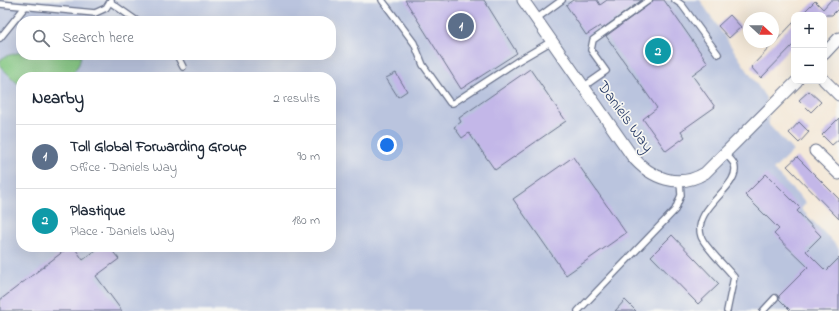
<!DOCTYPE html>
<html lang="en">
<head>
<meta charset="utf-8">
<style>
	body { margin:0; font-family:"Indie Flower",sans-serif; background:#f2f2f3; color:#1f2937 }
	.controls { position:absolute; right:12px; top:12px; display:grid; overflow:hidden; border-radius:8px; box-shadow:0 4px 16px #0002 }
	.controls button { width:36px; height:36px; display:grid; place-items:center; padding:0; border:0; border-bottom:1px solid #e0e1e3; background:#fff; color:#1f2937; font:20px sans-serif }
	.compass { position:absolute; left:743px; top:12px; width:36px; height:36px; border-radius:50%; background:#fff; box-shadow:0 4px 16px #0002; rotate:111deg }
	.you { position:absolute; left:387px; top:145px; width:14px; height:14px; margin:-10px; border:3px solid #fff; border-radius:50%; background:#1a73e8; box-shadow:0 0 0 6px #1a73e833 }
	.badge { display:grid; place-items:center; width:26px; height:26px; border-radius:50%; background:#ea580c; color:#fff; font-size:13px; font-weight:700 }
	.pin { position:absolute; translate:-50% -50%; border:2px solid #fff; box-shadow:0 1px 4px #0006 }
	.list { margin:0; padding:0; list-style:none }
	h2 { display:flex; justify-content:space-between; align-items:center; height:52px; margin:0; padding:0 16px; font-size:17px }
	h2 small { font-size:13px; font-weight:400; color:#747a83 }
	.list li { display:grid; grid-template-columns:26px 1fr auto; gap:12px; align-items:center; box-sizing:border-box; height:64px; padding:0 16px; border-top:1px solid #e0e1e3 }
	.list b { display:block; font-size:15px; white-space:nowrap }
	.list p { margin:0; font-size:13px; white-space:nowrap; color:#747a83 }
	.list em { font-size:13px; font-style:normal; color:#747a83 }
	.icon { flex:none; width:22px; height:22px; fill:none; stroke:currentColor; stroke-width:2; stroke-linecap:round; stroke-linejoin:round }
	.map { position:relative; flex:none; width:839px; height:311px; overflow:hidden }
	.search { position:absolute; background:#fff; box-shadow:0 4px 16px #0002; left:16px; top:16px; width:320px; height:44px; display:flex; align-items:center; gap:10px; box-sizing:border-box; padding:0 14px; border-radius:16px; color:#747a83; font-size:15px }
	.panel { position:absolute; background:#fff; box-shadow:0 4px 16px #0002; left:16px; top:72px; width:320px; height:180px; border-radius:16px }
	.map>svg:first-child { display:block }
</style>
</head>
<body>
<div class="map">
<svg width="839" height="311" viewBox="0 0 839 311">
	<rect width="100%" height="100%" fill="#f6f6f2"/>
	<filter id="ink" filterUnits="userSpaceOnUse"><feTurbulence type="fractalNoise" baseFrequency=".025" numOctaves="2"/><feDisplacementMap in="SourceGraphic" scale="8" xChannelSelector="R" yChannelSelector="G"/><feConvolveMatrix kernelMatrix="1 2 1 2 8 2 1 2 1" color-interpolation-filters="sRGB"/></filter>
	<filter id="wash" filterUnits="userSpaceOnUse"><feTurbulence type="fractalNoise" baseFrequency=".012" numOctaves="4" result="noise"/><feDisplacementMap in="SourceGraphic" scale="16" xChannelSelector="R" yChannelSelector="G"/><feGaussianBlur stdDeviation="0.9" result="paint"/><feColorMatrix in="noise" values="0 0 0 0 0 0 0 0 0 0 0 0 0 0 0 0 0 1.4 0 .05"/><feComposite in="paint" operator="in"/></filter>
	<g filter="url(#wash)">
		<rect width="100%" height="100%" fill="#f4e9d9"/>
		<path fill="#bac4de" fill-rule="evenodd" d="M 0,0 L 700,0 L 766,98 L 769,125 L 793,151 L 773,170 L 806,203 L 801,209 L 839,248 L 839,311 L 0,311 ZM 21,21 L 331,21 L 331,55 L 21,55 ZM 21,77 L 331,77 L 331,247 L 21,247 Z"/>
		<path fill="#83c781" stroke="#4f7b70" d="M 21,52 L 21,55 L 81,55 L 79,64 L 70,77 L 21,77 L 21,87 L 0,66 L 0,60 L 6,56 Z"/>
		<g id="blocks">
			<g fill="#c3b7e8">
				<path d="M 405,0 L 484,0 L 517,53 L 461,89 Z"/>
				<path d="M 573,0 L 597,0 L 600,5 L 607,0 L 642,0 L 602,29 L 600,26 L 586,35 L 566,5 Z"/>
				<path d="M 653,0 L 664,0 L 708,63 L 692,75 L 715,107 L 681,131 L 685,137 L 666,151 L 643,119 L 657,108 L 606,36 L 651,3 Z"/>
				<path d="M 831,0 L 839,0 L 839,8 L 832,15 L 801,15 L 815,1 L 823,9 Z"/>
				<path d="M 730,15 L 741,27 L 729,38 L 718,26 Z"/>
				<path d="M 794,22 L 794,44 L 761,78 L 751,67 Z"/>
				<path d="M 530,69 L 566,121 L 495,170 L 469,133 L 462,138 L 454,127 L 461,122 L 459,118 Z"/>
				<path d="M 396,73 L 407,91 L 398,97 L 386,78 Z"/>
				<path d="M 809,91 L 821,102 L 811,112 L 799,100 Z"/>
				<path d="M 839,118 L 839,139 L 832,145 L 822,135 Z"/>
				<path d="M 799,122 L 809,132 L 799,143 L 789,133 Z"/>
				<path d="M 573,157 L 626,233 L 566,275 L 513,199 Z"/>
				<path d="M 797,157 L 839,199 L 839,219 L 787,166 Z"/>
				<path d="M 766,174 L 800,208 L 797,211 L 821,236 L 806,251 L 826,271 L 839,258 L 839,311 L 791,311 L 779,299 L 779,296 L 808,267 L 774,234 L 779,229 L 745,195 Z"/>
				<path d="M 672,235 L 719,284 L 698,304 L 651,256 Z"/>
				<path d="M 69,247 L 74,247 L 83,260 L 100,247 L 109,247 L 119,259 L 96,276 L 122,311 L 0,311 L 0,300 Z"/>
				<path d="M 625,300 L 636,311 L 615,311 Z"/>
			</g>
		</g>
	</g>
	<g filter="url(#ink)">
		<use href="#blocks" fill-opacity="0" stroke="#677089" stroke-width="1"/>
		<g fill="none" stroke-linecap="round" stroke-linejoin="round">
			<defs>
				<g id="service">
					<path d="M 382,0 L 414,43 L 423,65 L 450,103 L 453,103 L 516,62 L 552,41"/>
					<path d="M 675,0 L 682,5 L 718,54"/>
					<path d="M 110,2 L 137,21"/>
					<path d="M 0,4 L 95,13 L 106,8 L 111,0"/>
					<path d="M 536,19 L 562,0"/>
					<path d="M 0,38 L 25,7"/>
					<path d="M 177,55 L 183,67"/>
					<path d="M 583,87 L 606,71 L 591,50 L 593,40 L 649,0"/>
					<path d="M 726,154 C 728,157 732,160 734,164 C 743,186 692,207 701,236 C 703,245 727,268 734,277 L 727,311"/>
					<path d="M 578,311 L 675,210 L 681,195 L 680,182"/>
					<path d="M 763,311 L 775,298"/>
				</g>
				<g id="minor">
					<path d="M 523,0 L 632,156 C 651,179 679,189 705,173 L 797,81"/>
					<path d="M 824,54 L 839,38"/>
					<path d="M 824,80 L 839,95"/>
					<path d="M 815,151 L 839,174"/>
				</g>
			</defs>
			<use href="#service" stroke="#677089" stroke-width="8"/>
			<use href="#minor" stroke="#677089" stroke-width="13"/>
			<use href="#service" stroke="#fff" stroke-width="5.5"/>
			<use href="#minor" stroke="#fff" stroke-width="11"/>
		</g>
	</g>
	<g text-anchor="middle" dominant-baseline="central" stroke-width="3.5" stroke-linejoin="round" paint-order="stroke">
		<g font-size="16" fill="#1b2f5e" stroke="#f6f6f2">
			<text transform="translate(625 117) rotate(54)">Daniels Way</text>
		</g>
	</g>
</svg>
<div class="controls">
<button>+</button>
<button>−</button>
</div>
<svg class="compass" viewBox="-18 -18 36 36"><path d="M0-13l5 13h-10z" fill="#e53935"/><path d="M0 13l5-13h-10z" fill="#747a83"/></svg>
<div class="you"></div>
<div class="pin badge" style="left:461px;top:26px;background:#5c6f8a">1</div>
<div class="pin badge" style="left:658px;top:51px;background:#0f9aa8">2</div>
<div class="search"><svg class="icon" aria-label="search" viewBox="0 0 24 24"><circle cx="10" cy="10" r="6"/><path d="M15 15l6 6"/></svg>Search here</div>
<section class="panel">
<h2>Nearby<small>2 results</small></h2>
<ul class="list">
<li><span class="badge" style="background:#5c6f8a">1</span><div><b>Toll Global Forwarding Group</b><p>Office · Daniels Way</p></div><em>90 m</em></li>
<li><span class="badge" style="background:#0f9aa8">2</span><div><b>Plastique</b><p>Place · Daniels Way</p></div><em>180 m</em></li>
</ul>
</section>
</div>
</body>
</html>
